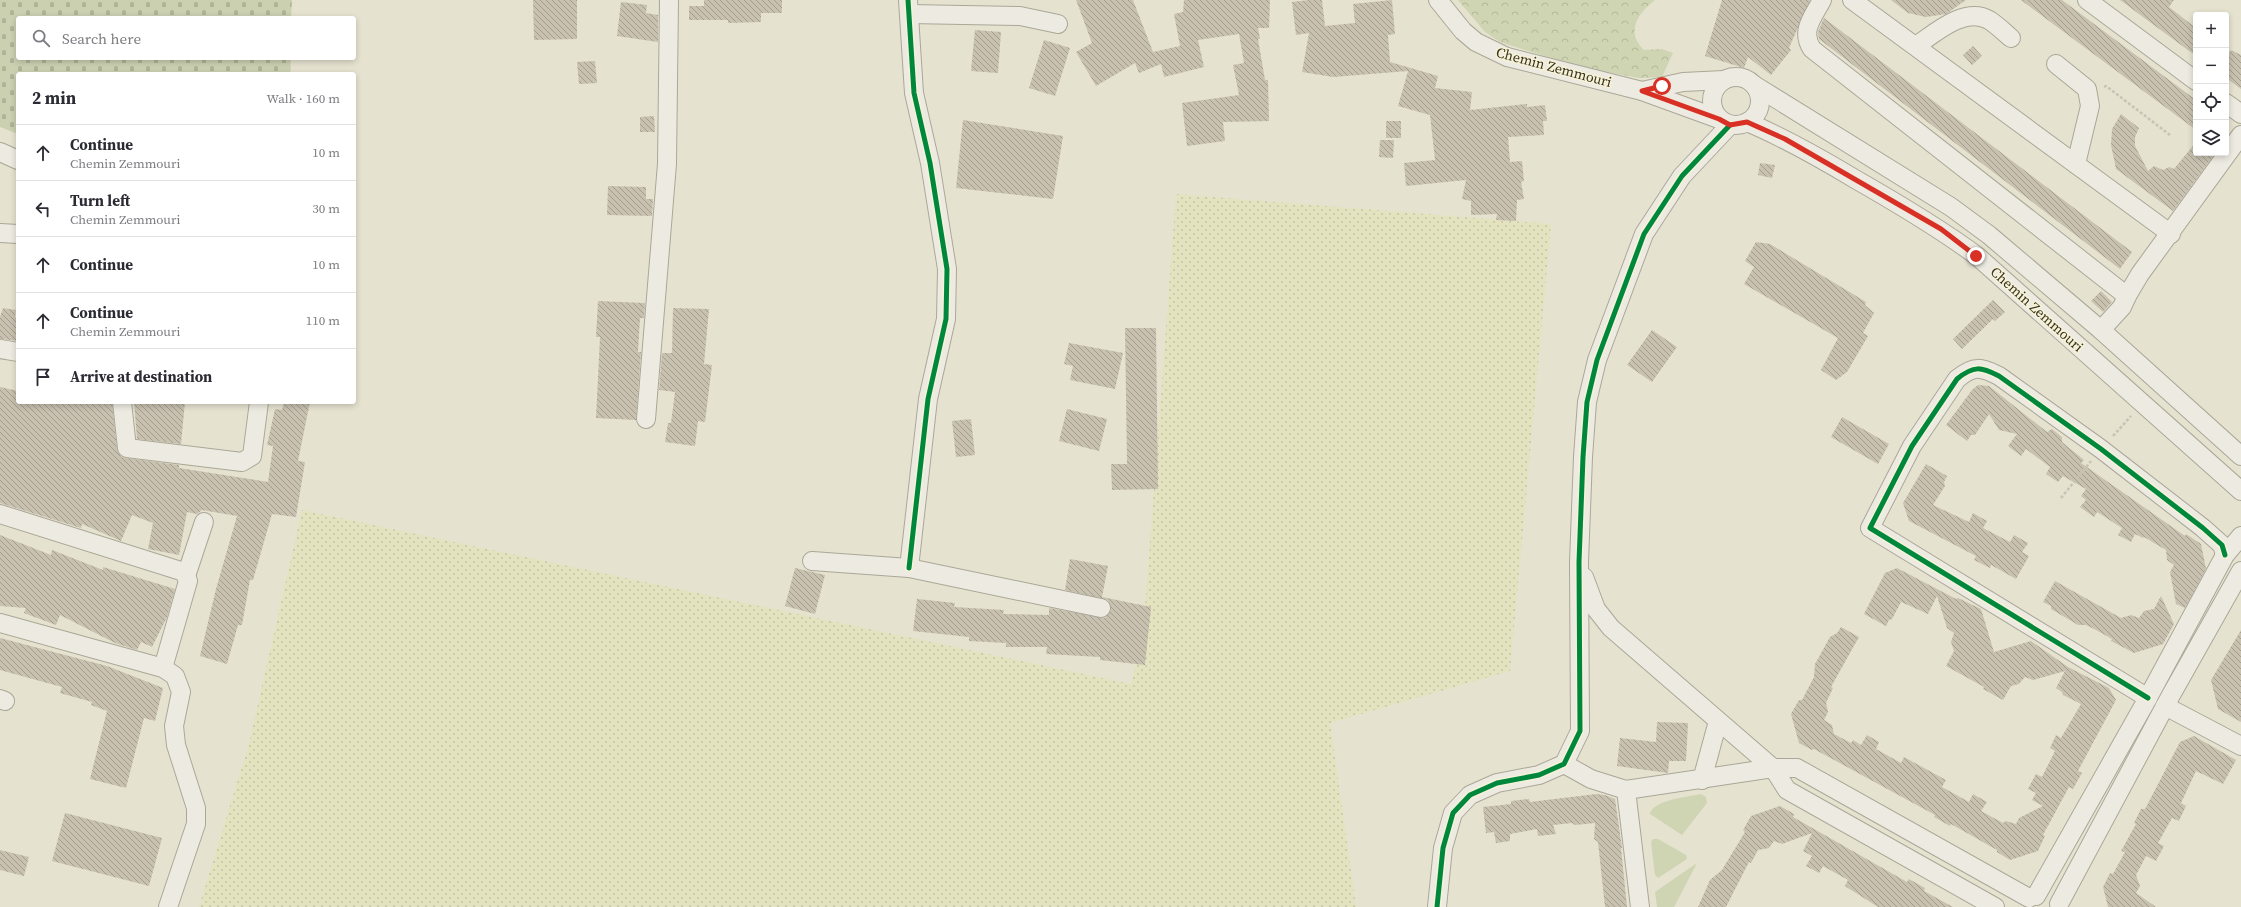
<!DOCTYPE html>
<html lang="en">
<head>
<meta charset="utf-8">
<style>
	body { margin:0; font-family:"Source Serif 4",serif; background:#f7f7f7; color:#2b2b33 }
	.controls { position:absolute; right:12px; top:12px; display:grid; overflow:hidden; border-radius:4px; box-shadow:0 2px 6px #0003 }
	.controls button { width:36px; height:36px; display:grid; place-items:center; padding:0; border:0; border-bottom:1px solid #e1e1e2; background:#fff; color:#2b2b33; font:20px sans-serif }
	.stop { position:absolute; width:12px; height:12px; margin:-9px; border:3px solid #d93025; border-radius:50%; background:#fff }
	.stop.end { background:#d93025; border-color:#fff; box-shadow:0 1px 4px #0008 }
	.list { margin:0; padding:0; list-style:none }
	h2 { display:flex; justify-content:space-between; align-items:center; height:52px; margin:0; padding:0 16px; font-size:17px }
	h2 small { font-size:13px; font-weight:400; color:#7c7c81 }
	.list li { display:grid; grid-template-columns:26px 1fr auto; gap:12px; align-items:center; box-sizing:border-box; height:56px; padding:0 16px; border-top:1px solid #e1e1e2 }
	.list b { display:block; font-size:15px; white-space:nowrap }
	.list p { margin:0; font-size:13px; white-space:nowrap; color:#7c7c81 }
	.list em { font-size:13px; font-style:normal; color:#7c7c81 }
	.icon { flex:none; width:22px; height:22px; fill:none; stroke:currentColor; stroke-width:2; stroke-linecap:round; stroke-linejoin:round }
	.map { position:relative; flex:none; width:2241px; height:907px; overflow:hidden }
	.search { position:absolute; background:#fff; box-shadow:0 2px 6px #0003; left:16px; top:16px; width:340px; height:44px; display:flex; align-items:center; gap:10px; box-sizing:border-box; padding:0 14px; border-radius:4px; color:#7c7c81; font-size:15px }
	.panel { position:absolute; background:#fff; box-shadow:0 2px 6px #0003; left:16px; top:72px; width:340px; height:332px; border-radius:4px }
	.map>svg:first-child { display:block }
</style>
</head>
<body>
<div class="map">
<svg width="2241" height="907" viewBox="0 0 2241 907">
	<defs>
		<pattern id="farmland-dots" width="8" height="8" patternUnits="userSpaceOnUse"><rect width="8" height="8" fill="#e3e3c0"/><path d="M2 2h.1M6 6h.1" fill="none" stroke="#c4c3a5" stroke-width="1.8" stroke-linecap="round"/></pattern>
		<pattern id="forest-crowns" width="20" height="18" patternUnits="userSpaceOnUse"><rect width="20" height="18" fill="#cfd5b2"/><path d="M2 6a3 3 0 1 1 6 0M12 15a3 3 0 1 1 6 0" fill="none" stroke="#b2b799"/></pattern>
		<pattern id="cemetery-stones" width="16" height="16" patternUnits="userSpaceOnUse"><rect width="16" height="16" fill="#cbd0b1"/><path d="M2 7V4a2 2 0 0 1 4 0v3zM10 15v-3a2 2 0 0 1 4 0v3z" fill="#afb398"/></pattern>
		<pattern id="building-back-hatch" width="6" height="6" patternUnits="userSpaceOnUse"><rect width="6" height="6" fill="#c8c1b0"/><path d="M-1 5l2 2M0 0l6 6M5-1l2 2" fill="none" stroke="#a39d8f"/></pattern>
	</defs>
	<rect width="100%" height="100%" fill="#e5e2cf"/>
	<path fill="url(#farmland-dots)" d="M 1176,194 L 1551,224 L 1510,671 L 1330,723 L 1356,907 L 199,907 L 249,744 L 302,510 L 1131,684 L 1143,637 Z"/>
	<g fill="#cfd5b2">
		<path d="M 1701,794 L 1706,797 L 1707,803 L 1682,835 L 1650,814 C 1653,800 1687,797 1701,794 Z"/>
		<path d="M 1653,839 L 1658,839 L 1686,855 L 1687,859 L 1658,878 L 1655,875 L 1651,842 Z"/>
		<path d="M 1697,863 L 1674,907 L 1657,907 L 1655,892 Z"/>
	</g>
	<path fill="url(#forest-crowns)" d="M 1458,0 L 1655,0 C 1638,13 1625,32 1644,50 L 1662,49 L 1673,53 L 1662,77 L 1639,78 L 1580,67 L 1500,42 L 1485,32 Z"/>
	<path fill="url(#cemetery-stones)" d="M 0,0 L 292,0 L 291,18 L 18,18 L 18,58 L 291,58 L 290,74 L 18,74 L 18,134 L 0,127 Z"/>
	<g fill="url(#building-back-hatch)">
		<path d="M 533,0 L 577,0 L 577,39 L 534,40 Z"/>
		<path d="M 704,0 L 782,0 L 782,13 L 761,13 L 761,22 L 728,23 L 728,20 L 689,20 L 689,6 L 704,6 Z"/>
		<path d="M 1076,0 L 1133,0 L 1153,52 L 1180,46 L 1174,14 L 1183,12 L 1184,0 L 1270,0 L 1269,28 L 1258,28 L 1260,39 L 1258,39 L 1265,80 L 1268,80 L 1269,121 L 1223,122 L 1225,141 L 1187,146 L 1182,103 L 1239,95 L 1233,65 L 1244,63 L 1239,34 L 1198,40 L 1204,67 L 1164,77 L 1161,64 L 1139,73 L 1135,63 L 1096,86 L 1076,52 L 1092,43 Z"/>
		<path d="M 1309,0 L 1322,0 L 1325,26 L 1355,23 L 1353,4 L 1392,0 L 1395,34 L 1388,35 L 1390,62 L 1438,76 L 1435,88 L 1472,92 L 1470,110 L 1527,104 L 1527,107 L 1545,105 L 1547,121 L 1543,121 L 1544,135 L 1508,137 L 1510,162 L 1522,161 L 1524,181 L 1521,182 L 1524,199 L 1517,200 L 1516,221 L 1496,220 L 1497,214 L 1471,215 L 1471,201 L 1462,199 L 1466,180 L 1406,186 L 1404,163 L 1435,160 L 1430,115 L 1398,106 L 1408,71 L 1333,77 L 1302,72 L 1309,33 L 1296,35 L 1292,2 Z"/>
		<path d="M 1722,0 L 1810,0 L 1789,48 L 1791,50 L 1771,75 L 1748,57 L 1744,68 L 1705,56 Z"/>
		<path d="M 1891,0 L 1966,0 L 1946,14 L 1926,17 L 1908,13 Z"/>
		<path d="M 2021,0 L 2062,0 L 2196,100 L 2196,130 Z"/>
		<path d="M 2120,0 L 2174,0 L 2169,7 L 2196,28 L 2196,56 Z"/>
		<path d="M 621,2 L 647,5 L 646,13 L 658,15 L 658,42 L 617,36 Z"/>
		<path d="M 1824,18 L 2132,252 L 2120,269 L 1819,39 L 1818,32 Z"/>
		<path d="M 975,30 L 1001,32 L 998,73 L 971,71 Z"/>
		<path d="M 1044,40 L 1070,48 L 1055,96 L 1029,88 Z"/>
		<path d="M 1973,46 L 1982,56 L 1972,65 L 1963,55 Z"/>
		<path d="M 2231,50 L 2241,55 L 2241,89 L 2226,78 L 2226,56 Z"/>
		<path d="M 595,61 L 597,83 L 579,84 L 577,62 Z"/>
		<path d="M 2121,114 L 2139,128 L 2135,137 L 2135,146 L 2148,171 L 2154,166 L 2163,170 L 2169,167 L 2174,169 L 2196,142 L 2196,153 L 2206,153 L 2213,156 L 2173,211 L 2116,169 L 2111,145 L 2112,129 Z"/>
		<path d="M 654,116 L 655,132 L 640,132 L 640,117 Z"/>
		<path d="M 963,120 L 1063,136 L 1053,199 L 956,188 Z"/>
		<rect x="1386" y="121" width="15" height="17"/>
		<path d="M 1380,140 L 1394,140 L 1393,158 L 1379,157 Z"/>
		<path d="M 1760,163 L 1775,165 L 1772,178 L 1758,175 Z"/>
		<path d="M 608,186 L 646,187 L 646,199 L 653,199 L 652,216 L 607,215 Z"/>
		<path d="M 1756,242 L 1770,244 L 1866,302 L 1865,305 L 1874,313 L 1863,333 L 1868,336 L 1847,372 L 1836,380 L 1821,370 L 1838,338 L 1744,284 L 1754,267 L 1745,261 Z"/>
		<path d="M 2101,291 L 2112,302 L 2103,312 L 2091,301 Z"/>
		<path d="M 1993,300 L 2005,312 L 1995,321 L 1993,319 L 1962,349 L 1953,339 Z"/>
		<path d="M 598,301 L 645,303 L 644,318 L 640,318 L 638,352 L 641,352 L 636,420 L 596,418 L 600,337 L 596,337 Z"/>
		<path d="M 3,308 L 16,310 L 15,317 L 18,318 L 18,341 L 0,339 L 0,317 Z"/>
		<path d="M 673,308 L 709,309 L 704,364 L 712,365 L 705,422 L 698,421 L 695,446 L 665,442 L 668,423 L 671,423 L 675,392 L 659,390 L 662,353 L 672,353 Z"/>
		<path d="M 1125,328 L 1156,328 L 1158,489 L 1112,490 L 1111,464 L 1127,464 Z"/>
		<path d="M 1652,330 L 1677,347 L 1652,382 L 1627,365 Z"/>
		<path d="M 1069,343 L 1123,353 L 1115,389 L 1070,380 L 1073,366 L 1064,364 Z"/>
		<path d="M 1978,385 L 1989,386 L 2047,432 L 2052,429 L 2062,437 L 2062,442 L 2084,460 L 2081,463 L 2185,536 L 2186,534 L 2201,544 L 2206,569 L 2185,608 L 2176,604 L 2170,572 L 2174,565 L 2167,560 L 2166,550 L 2144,537 L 2143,538 L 2135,534 L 2131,542 L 2118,535 L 2122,528 L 2097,512 L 2094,517 L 2080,507 L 2086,500 L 2081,496 L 2086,489 L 2063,476 L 2058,482 L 2046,474 L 2050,467 L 2026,449 L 2021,456 L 2008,446 L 2017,434 L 1999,430 L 1989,414 L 1975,435 L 1971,435 L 1967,441 L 1946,425 L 1972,390 Z"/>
		<path d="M 0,387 L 18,391 L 18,402 L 112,402 L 117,449 L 121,457 L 125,458 L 179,465 L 179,468 L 268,482 L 273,446 L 267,445 L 275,409 L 282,410 L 284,402 L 310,402 L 298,461 L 305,462 L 296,517 L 272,514 L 253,580 L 250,580 L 242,625 L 238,625 L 227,664 L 200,656 L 216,589 L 237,516 L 202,510 L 197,514 L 187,512 L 179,555 L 148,549 L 153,523 L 132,515 L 121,541 L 82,524 L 81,528 L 0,503 Z"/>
		<path d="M 134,402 L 185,402 L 181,444 L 137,439 Z"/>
		<path d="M 1067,409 L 1107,419 L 1099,451 L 1059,441 Z"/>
		<path d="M 1842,417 L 1889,444 L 1878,464 L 1831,437 Z"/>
		<path d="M 971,419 L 975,455 L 956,457 L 952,421 Z"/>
		<path d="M 1926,464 L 1947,476 L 1944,482 L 1945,486 L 1933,505 L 1969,522 L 1973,513 L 1987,521 L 1983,528 L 2010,542 L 2014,535 L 2028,543 L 2022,552 L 2029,556 L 2016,579 L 1991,565 L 1990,568 L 1974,560 L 1976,556 L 1909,521 L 1903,503 Z"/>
		<path d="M 0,535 L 51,555 L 52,550 L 103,570 L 103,567 L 175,589 L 167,617 L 152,647 L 141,642 L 137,650 L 115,643 L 60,615 L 56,625 L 24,613 L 26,608 L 0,606 Z"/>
		<path d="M 1070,559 L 1108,566 L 1102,597 L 1151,607 L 1145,665 L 1100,660 L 1100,657 L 1046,654 L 1047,647 L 1006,647 L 1006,643 L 969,641 L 969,637 L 913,631 L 917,599 L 955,603 L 954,607 L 1004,610 L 1003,614 L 1049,615 L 1049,608 L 1105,618 L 1111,610 L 1108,600 L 1065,590 Z"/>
		<path d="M 795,568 L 825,575 L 815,614 L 785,606 Z"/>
		<path d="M 1897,568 L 1956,599 L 1958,598 L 1981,609 L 1994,652 L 2031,641 L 2068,667 L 2109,688 L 2116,700 L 2078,771 L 2082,773 L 2073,789 L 2069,787 L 2043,835 L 2045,836 L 2038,851 L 2010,860 L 1997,852 L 1997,850 L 1951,824 L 1950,826 L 1934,817 L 1935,815 L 1814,749 L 1812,750 L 1799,743 L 1791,714 L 1799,700 L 1802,700 L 1814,677 L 1815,664 L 1830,637 L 1837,633 L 1841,627 L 1859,637 L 1831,687 L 1833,688 L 1826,703 L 1828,712 L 1824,720 L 1832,725 L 1834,734 L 1851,743 L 1853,740 L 1861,745 L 1867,735 L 1879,742 L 1876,749 L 1901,763 L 1904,757 L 1946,780 L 1942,787 L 1969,802 L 1973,794 L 1987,802 L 1981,811 L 2003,823 L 2006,821 L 2016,824 L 2019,818 L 2043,806 L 2032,800 L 2036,793 L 2028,789 L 2036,774 L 2042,777 L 2055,751 L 2050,748 L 2056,735 L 2061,738 L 2081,704 L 2063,695 L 2062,692 L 2056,688 L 2065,671 L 2033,680 L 2025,677 L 2019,684 L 2011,686 L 2003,700 L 1983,689 L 1984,687 L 1946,666 L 1954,651 L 1951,642 L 1954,633 L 1947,628 L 1937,596 L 1928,614 L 1901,602 L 1892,619 L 1889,620 L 1886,626 L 1864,614 L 1885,573 Z"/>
		<path d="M 2055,581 L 2121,618 L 2131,615 L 2139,618 L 2144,611 L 2154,609 L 2161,596 L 2174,624 L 2163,644 L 2134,653 L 2111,641 L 2112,639 L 2098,631 L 2086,625 L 2078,625 L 2051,609 L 2051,606 L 2043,602 Z"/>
		<path d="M 2241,630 L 2241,722 L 2218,709 L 2211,680 Z"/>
		<path d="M 0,638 L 107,666 L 163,688 L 155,721 L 144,718 L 126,788 L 90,779 L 107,711 L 91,705 L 92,702 L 60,693 L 62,687 L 0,670 Z"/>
		<path d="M 1657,722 L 1688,723 L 1686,761 L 1669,761 L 1668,773 L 1617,766 L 1620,738 L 1656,742 Z"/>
		<path d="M 2194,736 L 2236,760 L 2223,784 L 2196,771 L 2181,803 L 2186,806 L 2179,821 L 2172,818 L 2158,843 L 2164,846 L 2156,861 L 2146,856 L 2136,875 L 2140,886 L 2136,893 L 2156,907 L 2108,907 L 2103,887 L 2110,873 L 2113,874 L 2125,852 L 2121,851 L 2136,824 L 2134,823 L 2141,809 L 2145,809 L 2180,742 Z"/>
		<path d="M 1596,794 L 1605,795 L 1615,799 L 1622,848 L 1621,848 L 1627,907 L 1605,907 L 1598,842 L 1594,839 L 1595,823 L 1575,825 L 1572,823 L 1553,825 L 1556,834 L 1538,836 L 1537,829 L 1510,834 L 1510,841 L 1496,843 L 1494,832 L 1486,833 L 1483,807 L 1511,804 L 1511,801 L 1529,799 L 1530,802 Z"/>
		<path d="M 1780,806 L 1794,814 L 1793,817 L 1907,882 L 1909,879 L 1925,888 L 1924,891 L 1953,907 L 1878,907 L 1845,886 L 1848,880 L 1823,866 L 1819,873 L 1806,866 L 1812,856 L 1803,851 L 1812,833 L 1782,844 L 1774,841 L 1769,848 L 1758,850 L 1751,863 L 1749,862 L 1726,907 L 1698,907 L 1710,880 L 1722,870 L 1745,832 L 1743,830 L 1751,816 Z"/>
		<path d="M 65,813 L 162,838 L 149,886 L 52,861 Z"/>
		<path d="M 0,850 L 29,857 L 24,876 L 0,870 Z"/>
	</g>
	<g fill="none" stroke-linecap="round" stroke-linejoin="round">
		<defs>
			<g id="minor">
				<path d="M 908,0 L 914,93 L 930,163 L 947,269 L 946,319 L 928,399 L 909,568"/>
				<path d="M 1438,0 L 1463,31 L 1476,42 L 1507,57 L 1642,91 L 1719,119"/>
				<path d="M 1822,0 C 1813,17 1800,31 1812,49 L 2127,296"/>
				<path d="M 1852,0 L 2171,234"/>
				<path d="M 2087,0 L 2196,81"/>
				<path d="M 909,14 L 1020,16 L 1058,24"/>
				<path d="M 1916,46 C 1935,33 1965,6 1989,20 C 1997,25 2004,32 2011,38"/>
				<path d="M 2056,64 L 2087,89 L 2090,106 L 2076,164"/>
				<circle cx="1736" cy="101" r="24"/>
				<path d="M 1754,85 L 1951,207 L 1989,235 L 2101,330 L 2241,456"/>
				<path d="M 1642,91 L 1683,82 L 1724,80"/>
				<path d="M 2226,103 L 2241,114"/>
				<path d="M 1747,122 C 1785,138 1820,158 1855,179 C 1897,203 1938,227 1977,256 L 2241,491"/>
				<path d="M 0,152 L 18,160"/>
				<path d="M 0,233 L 18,234"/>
				<path d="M 2101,330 L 2122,307 L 2127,296 L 2140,274 L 2241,135"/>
				<path d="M 0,349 L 18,352"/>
				<path d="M 122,402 L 127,448 L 242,462 L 252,456 L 259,402"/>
				<path d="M 646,419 L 667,164 L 669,0"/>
				<path d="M 0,514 L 184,572 L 188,581 L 163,668"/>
				<path d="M 812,561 L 909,568 L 1101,608"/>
				<path d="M 186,576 L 204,522"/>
				<path d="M 1584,577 L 1596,609 L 1611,628 L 1773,768 L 1787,790 L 1995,907"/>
				<path d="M 0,623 L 163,668 L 175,676 L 181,692 L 174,726 L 176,745 L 196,808 L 196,824 L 168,907"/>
				<path d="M 2148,698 L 1870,528 L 1912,446 L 1957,379 C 1974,365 1981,367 1999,376 L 2101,449 L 2203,528 L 2222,545 L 2225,555"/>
				<path d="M 0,699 L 5,701"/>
				<path d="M 2165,706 L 2241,746"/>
				<path d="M 1564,764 L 1591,779 L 1626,790 L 1773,768 L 1797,768 L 2029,898"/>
				<path d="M 1702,780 L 1718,721"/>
				<path d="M 1626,790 L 1640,907"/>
				<path d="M 2036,896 L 2144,705 L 2225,555 L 2241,536"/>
				<path d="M 2059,904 L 2171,695 L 2241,571"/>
				<path d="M 1437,907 L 1443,848 L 1453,813 L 1470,795 L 1497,783 L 1539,775 L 1564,764 L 1580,731 L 1579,562 L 1583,457 L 1587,402 L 1597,360 L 1644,234 L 1682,176 L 1730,125"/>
			</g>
		</defs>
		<use href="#minor" stroke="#aba798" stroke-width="20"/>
		<g stroke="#c6c3b8" stroke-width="2.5" stroke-dasharray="3 2" stroke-linecap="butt">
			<path d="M 2104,87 L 2106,86 L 2170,135"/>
			<path d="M 2113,436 L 2131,416"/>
			<path d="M 2061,498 L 2091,461"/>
		</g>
		<use href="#minor" stroke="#edebe1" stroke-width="18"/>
		<defs>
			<g id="cycleway">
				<path d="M 908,0 L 914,93 L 930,163 L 947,269 L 946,319 L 928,399 L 909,568"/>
				<path d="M 2148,698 L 1870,528 L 1912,446 L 1957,379 C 1974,365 1981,367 1999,376 L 2101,449 L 2203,528 L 2222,545 L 2225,555"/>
				<path d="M 1437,907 L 1443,848 L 1453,813 L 1470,795 L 1497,783 L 1539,775 L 1564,764 L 1580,731 L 1579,562 L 1583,457 L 1587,402 L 1597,360 L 1644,234 L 1682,176 L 1730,125"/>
			</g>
		</defs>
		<use href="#cycleway" stroke="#f5f2d6" stroke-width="8"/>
		<use href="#cycleway" stroke="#00873e" stroke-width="5"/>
	</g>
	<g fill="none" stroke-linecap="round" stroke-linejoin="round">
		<path stroke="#d93025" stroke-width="5" d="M 1662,86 L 1642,91 L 1719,119 L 1730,125 L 1747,122 L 1785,139 L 1941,229 L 1976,256"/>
	</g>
	<g text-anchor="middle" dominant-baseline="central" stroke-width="3" stroke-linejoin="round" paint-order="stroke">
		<g font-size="14" fill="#393120" stroke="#f5f2d6">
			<text transform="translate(1554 67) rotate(15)">Chemin Zemmouri</text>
			<text transform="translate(2037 309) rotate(42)">Chemin Zemmouri</text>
		</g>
	</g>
</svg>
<div class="controls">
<button>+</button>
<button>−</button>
<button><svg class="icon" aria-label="locate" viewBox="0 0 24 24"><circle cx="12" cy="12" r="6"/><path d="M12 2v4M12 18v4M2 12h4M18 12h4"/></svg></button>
<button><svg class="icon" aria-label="layers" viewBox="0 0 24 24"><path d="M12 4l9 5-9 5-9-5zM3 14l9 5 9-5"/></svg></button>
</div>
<div class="stop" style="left:1662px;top:86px"></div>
<div class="stop end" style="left:1976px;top:256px"></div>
<div class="search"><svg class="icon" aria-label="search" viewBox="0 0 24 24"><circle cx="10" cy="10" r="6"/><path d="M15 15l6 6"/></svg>Search here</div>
<section class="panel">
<h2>2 min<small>Walk · 160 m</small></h2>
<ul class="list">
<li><svg class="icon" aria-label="ahead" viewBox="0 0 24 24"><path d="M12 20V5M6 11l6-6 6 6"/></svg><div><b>Continue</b><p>Chemin Zemmouri</p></div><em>10 m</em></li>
<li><svg class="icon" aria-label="left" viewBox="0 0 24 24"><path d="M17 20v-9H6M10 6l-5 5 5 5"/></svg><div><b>Turn left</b><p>Chemin Zemmouri</p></div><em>30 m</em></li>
<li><svg class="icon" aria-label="ahead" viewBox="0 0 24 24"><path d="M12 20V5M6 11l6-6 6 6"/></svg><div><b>Continue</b></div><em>10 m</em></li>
<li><svg class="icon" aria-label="ahead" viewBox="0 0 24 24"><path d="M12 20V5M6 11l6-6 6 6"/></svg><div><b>Continue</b><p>Chemin Zemmouri</p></div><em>110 m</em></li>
<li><svg class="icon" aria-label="arrive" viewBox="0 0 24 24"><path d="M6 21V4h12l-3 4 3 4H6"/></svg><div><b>Arrive at destination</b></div></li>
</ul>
</section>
</div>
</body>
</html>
